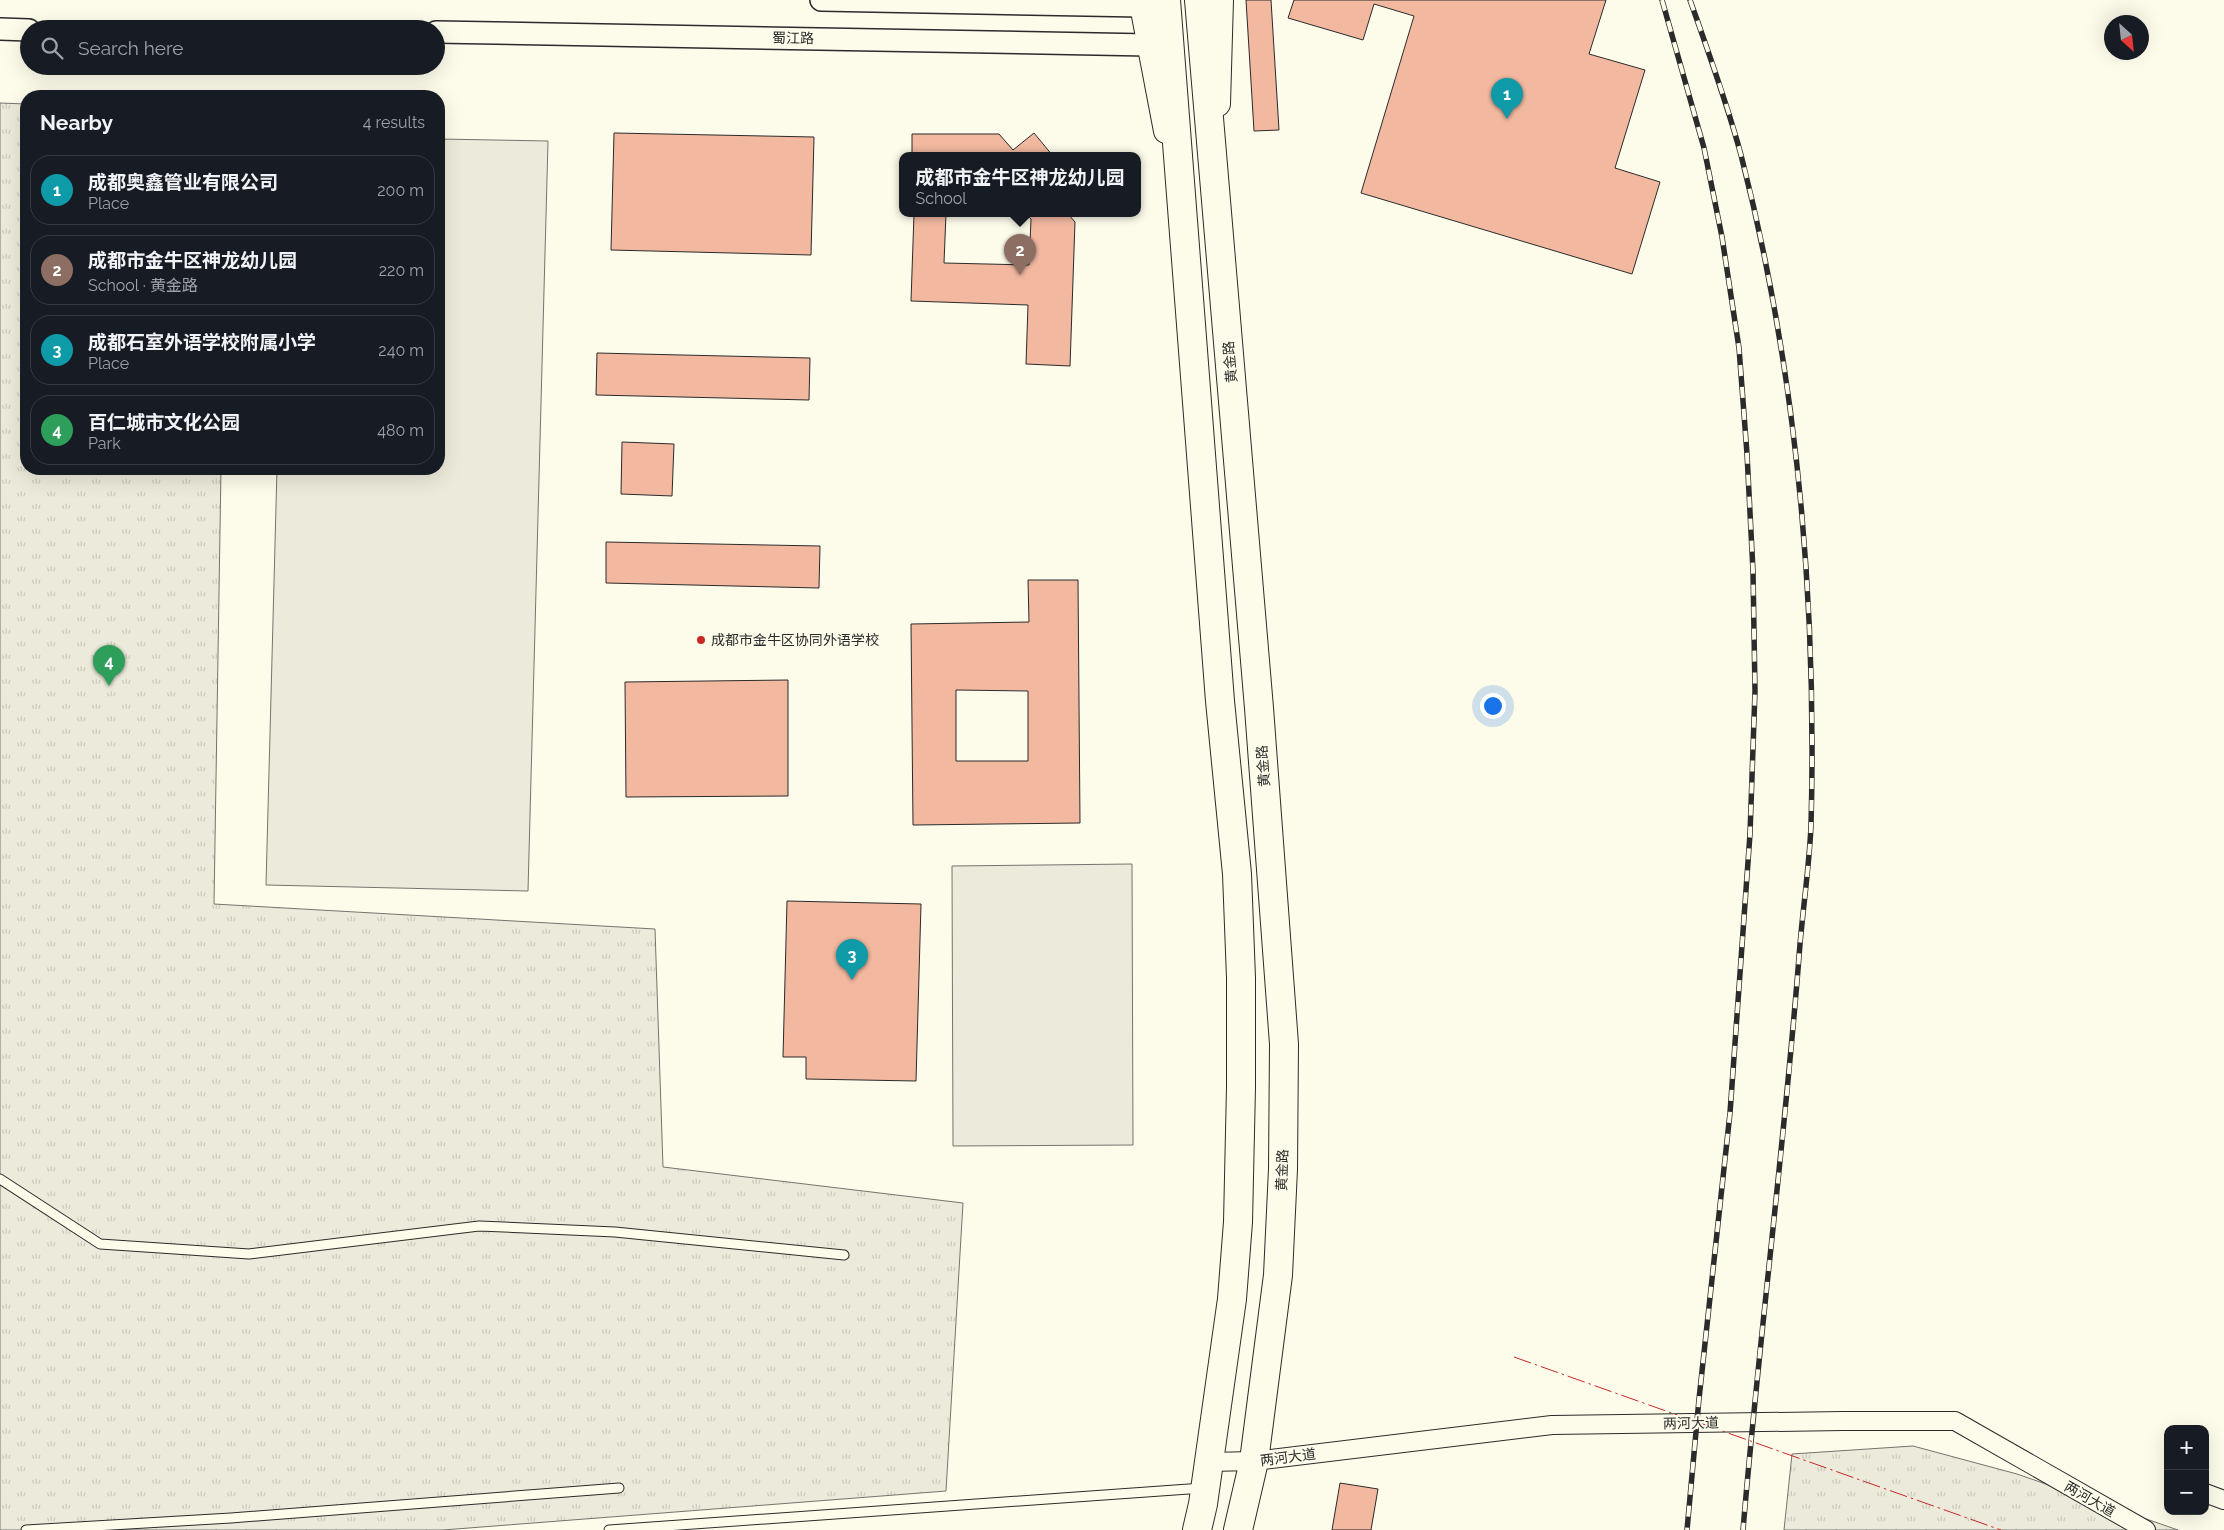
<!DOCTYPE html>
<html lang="en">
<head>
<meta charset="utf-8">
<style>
	body { margin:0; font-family:Raleway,"Noto Sans SC",sans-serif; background:#20242c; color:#f1f3f6 }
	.controls { position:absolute; right:15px; bottom:15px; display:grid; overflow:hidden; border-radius:10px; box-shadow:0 5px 20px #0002 }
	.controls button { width:45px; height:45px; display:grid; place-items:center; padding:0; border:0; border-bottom:1px solid #363941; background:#171b24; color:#f1f3f6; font:25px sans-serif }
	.compass { position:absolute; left:2104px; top:15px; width:45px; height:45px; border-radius:50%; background:#171b24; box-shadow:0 5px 20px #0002; rotate:153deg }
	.you { position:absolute; left:1492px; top:705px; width:18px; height:18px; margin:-12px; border:4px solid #fff; border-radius:50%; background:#1a73e8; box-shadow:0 0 0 8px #1a73e833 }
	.badge { display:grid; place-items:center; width:32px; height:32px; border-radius:50%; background:#1a73e8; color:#fff; font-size:16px; font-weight:700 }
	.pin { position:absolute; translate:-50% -41px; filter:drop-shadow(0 1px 2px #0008) }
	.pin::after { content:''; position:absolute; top:26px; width:18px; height:15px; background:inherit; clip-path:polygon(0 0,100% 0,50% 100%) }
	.popup { position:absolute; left:899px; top:152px; width:242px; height:65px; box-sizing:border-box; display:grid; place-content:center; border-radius:10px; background:#171b24; filter:drop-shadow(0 1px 4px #0005); font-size:16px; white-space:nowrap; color:#9ea1a6 }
	.popup b { font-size:19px; color:#f1f3f6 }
	.popup::after { content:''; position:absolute; left:50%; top:100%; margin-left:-10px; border:10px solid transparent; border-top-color:#171b24 }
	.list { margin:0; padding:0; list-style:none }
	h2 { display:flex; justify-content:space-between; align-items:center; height:65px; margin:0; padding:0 20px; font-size:21px }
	h2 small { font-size:16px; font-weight:400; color:#9ea1a6 }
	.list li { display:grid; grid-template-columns:32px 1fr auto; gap:15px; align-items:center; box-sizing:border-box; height:70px; margin:0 10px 10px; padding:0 10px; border:1px solid #363941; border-radius:20px }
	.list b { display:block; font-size:19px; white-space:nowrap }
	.list p { margin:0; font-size:16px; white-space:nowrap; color:#9ea1a6 }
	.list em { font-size:16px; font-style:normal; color:#9ea1a6 }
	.icon { flex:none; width:28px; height:28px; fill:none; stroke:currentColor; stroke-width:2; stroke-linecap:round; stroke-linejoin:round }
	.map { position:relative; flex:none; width:2224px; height:1530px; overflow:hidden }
	.search { position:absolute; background:#171b24; box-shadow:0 5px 20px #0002; left:20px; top:20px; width:425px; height:55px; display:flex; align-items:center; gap:12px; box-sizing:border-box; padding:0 18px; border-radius:28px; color:#9ea1a6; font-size:19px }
	.panel { position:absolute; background:#171b24; box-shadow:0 5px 20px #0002; left:20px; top:90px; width:425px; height:385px; border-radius:20px }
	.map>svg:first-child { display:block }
</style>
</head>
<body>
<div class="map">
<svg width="2224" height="1530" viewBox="0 0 2224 1530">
	<defs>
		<pattern id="grass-tufts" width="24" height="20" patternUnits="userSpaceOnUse" patternTransform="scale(1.25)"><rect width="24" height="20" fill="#ecebdb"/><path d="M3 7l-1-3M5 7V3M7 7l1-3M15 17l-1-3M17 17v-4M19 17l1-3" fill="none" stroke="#cbcabc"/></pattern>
	</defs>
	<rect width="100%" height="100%" fill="#fdfbea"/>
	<g fill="url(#grass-tufts)" stroke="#74746e">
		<path d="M 0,103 L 26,104 L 26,469 L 221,469 L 214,904 L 655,929 L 663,1167 L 963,1203 L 946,1491 L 443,1530 L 0,1530 Z"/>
		<path d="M 1913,1446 L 2017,1474 L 2178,1530 L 1784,1530 L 1792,1454 Z"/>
	</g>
	<path fill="#ecebdb" stroke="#74746e" d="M 439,139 L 548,141 L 528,891 L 266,885 L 277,469 L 439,469 Z"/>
	<path fill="#eceadb" stroke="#74746e" d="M 1132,864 L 1133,1145 L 953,1146 L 952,866 Z"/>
	<g fill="#f2b8a0" stroke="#2b2b2b" fill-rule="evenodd">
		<path d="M 1246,0 L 1271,0 L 1279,130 L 1254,131 Z"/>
		<path d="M 1294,0 L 1606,0 L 1589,54 L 1645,70 L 1615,168 L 1660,182 L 1632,274 L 1361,193 L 1414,16 L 1374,4 L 1363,40 L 1288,18 Z"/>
		<path d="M 614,133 L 814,137 L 811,255 L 611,250 Z"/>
		<path d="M 1034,133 L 1053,156 L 912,156 L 912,134 L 999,134 L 1013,150 Z"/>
		<path d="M 914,214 L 946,214 L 944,263 L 1029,265 L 1031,219 L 1026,214 L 1068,214 L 1075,222 L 1070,366 L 1026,364 L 1028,305 L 911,301 Z"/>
		<path d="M 597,353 L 810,358 L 809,400 L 596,395 Z"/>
		<path d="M 622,442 L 674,444 L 672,496 L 621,494 Z"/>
		<path d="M 606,542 L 820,546 L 819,588 L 606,583 Z"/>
		<path d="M 1028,580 L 1078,580 L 1080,823 L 913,825 L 911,624 L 1029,622 ZM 956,690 L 1028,691 L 1028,761 L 956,761 Z"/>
		<path d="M 788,680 L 788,796 L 626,797 L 625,682 Z"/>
		<path d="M 787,901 L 921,904 L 916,1081 L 806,1079 L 806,1057 L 783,1057 Z"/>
		<path d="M 1340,1483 L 1378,1489 L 1371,1530 L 1332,1530 Z"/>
	</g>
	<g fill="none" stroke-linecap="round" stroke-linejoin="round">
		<defs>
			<g id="service">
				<path d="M 0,1179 L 100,1244 L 249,1254 L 479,1226 L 615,1232 L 844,1255"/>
				<path d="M 26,1530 L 231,1518 L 619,1488"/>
				<path d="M 609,1530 L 1203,1488"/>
			</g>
			<g id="minor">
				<path d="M 1209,1462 L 1254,1461 L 1552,1425 L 1843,1421 L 1955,1421 L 2146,1530"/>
				<path d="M 2205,1493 L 2224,1500"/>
			</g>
			<g id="tertiary">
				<path d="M 821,0 L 1142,6"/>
				<path d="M 0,29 L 29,30"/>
				<path d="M 436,32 L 1149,45"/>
			</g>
			<g id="secondary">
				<path d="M 1141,0 L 1166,131"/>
				<path d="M 1218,104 L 1221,0"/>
			</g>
			<g id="primary">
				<path d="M 1166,0 L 1220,701 L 1237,874 L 1241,978 L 1241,1087 L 1238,1222 L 1232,1299 L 1203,1504 L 1197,1530"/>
				<path d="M 1199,0 L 1259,708 L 1284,1044 L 1283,1169 L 1278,1275 L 1254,1461 L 1238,1530"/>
			</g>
		</defs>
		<use href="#service" stroke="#2b2b2b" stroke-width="11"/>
		<use href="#minor" stroke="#2b2b2b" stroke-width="20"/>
		<use href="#tertiary" stroke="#2b2b2b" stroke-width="24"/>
		<use href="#secondary" stroke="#2b2b2b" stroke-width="26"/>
		<use href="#primary" stroke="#2b2b2b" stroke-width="30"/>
		<use href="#service" stroke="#fdfbea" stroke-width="9"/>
		<use href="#minor" stroke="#fdfbea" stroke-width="18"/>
		<use href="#tertiary" stroke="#fdfbea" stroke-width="21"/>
		<use href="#secondary" stroke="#fdfbea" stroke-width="24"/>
		<use href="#primary" stroke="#fdfbea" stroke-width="28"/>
		<defs>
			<g id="rail">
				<path d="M 1662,0 L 1704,148 L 1722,237 L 1739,348 L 1747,454 L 1753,571 L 1755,691 L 1750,834 L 1730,1113 L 1699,1399 L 1687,1530"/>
				<path d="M 1690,0 C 1708,51 1727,103 1741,155 C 1797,373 1817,601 1811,826 C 1809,870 1802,914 1799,957 C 1784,1149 1759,1339 1743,1530"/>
			</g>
		</defs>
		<use href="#rail" stroke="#2b2b2b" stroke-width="5.5"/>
		<use href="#rail" stroke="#fdfbea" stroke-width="4" stroke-dasharray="11" stroke-linecap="butt"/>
		<path stroke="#c62828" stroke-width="1" stroke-dasharray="18 4 2.5 4" stroke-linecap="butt" d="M 1514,1357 L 2001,1530"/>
	</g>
	<circle fill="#c62828" stroke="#fdfbea" stroke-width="2" cx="701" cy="640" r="5"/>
	<g text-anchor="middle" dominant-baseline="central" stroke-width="4" stroke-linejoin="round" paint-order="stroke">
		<g font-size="14" fill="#2b2b2b" stroke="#fdfbea">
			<text transform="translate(793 38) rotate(1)">蜀江路</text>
			<text transform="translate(1230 362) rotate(-95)">黄金路</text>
			<text transform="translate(1263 766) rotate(-94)">黄金路</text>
			<text transform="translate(1282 1170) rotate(-88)">黄金路</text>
			<text transform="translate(1691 1423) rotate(-1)">两河大道</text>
			<text transform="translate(1288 1457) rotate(-7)">两河大道</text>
			<text transform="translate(2090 1499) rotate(30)">两河大道</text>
		</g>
		<g font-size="14" fill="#2b2b2b" stroke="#fdfbea" text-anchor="start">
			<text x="711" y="640">成都市金牛区协同外语学校</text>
		</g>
	</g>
</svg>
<div class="controls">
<button>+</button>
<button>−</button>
</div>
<svg class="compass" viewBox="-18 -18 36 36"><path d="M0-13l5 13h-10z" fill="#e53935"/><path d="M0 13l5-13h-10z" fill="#9ea1a6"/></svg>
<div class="you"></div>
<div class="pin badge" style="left:1507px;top:119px;background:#0f9aa8">1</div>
<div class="pin badge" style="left:1020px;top:275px;background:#8d6e63">2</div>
<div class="popup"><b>成都市金牛区神龙幼儿园</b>School</div>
<div class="pin badge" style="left:852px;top:980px;background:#0f9aa8">3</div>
<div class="pin badge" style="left:109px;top:686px;background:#2e9e5b">4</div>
<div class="search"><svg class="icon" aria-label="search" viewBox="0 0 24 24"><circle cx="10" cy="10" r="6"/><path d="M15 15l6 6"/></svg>Search here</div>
<section class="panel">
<h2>Nearby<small>4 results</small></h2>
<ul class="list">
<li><span class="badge" style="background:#0f9aa8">1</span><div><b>成都奥鑫管业有限公司</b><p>Place</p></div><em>200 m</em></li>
<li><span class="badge" style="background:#8d6e63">2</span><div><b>成都市金牛区神龙幼儿园</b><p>School · 黄金路</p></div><em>220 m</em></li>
<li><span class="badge" style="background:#0f9aa8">3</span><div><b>成都石室外语学校附属小学</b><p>Place</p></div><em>240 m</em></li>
<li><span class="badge" style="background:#2e9e5b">4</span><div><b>百仁城市文化公园</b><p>Park</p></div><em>480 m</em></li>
</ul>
</section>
</div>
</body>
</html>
